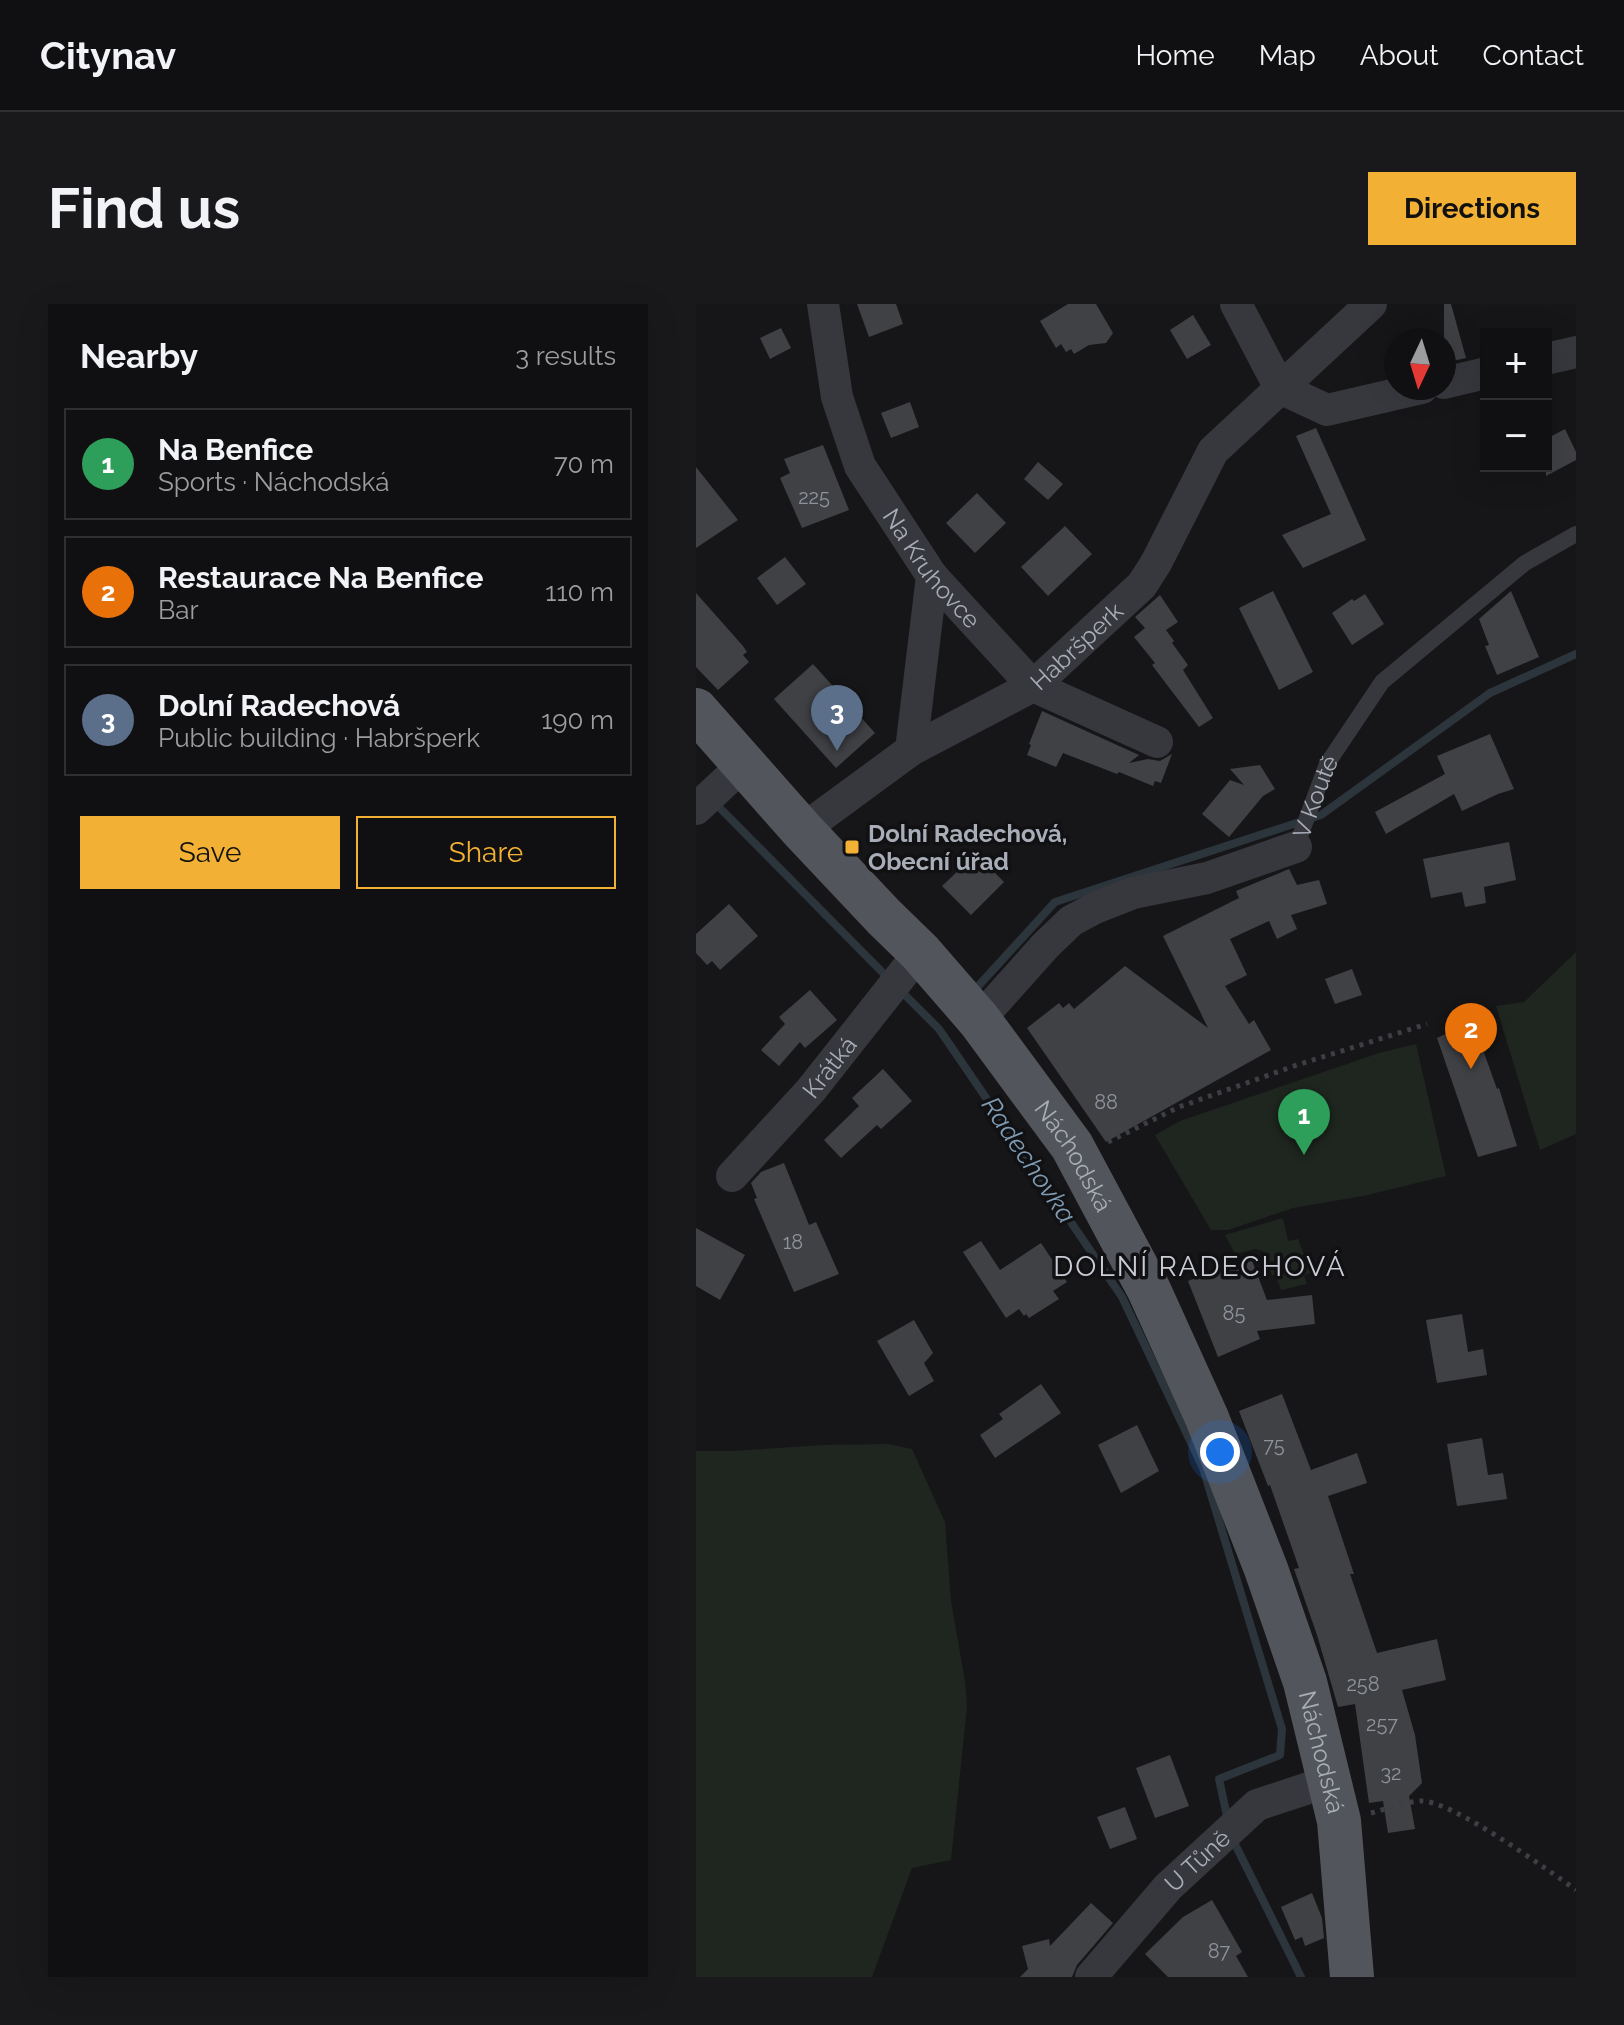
<!DOCTYPE html>
<html lang="en">
<head>
<meta charset="utf-8">
<style>
	body { margin:0; font-family:Raleway,sans-serif; background:#19191b; color:#f1f3f6 }
	.controls { position:absolute; right:24px; top:24px; display:grid; overflow:hidden; border-radius:0px; box-shadow:0 8px 32px #0002 }
	.controls button { width:72px; height:72px; display:grid; place-items:center; padding:0; border:0; border-bottom:2px solid #303032; background:#101012; color:#f1f3f6; font:40px sans-serif }
	.compass { position:absolute; left:688px; top:24px; width:72px; height:72px; border-radius:50%; background:#101012; box-shadow:0 8px 32px #0002; rotate:184deg }
	.you { position:absolute; left:524px; top:1148px; width:28px; height:28px; margin:-20px; border:6px solid #fff; border-radius:50%; background:#1a73e8; box-shadow:0 0 0 12px #1a73e833 }
	.badge { display:grid; place-items:center; width:52px; height:52px; border-radius:50%; background:#f2b134; color:#fff; font-size:26px; font-weight:700 }
	.pin { position:absolute; translate:-50% -66px; filter:drop-shadow(0 2px 4px #0008) }
	.pin::after { content:''; position:absolute; top:42px; width:28px; height:24px; background:inherit; clip-path:polygon(0 0,100% 0,50% 100%) }
	.list { margin:0; padding:0; list-style:none }
	h2 { display:flex; justify-content:space-between; align-items:center; height:104px; margin:0; padding:0 32px; font-size:34px }
	h2 small { font-size:26px; font-weight:400; color:#9c9d9f }
	.list li { display:grid; grid-template-columns:52px 1fr auto; gap:24px; align-items:center; box-sizing:border-box; height:112px; margin:0 16px 16px; padding:0 16px; border:2px solid #303032; border-radius:0px }
	.list b { display:block; font-size:30px; white-space:nowrap }
	.list p { margin:0; font-size:26px; white-space:nowrap; color:#9c9d9f }
	.list em { font-size:26px; font-style:normal; color:#9c9d9f }
	.actions { display:flex; gap:16px; padding:24px 32px }
	.actions a { flex:1; padding:18px 0; border:2px solid #f2b134; border-radius:0px; text-align:center; font-size:28px; color:#f2b134 }
	.actions .main { background:#f2b134; color:#111 }
	.map { position:relative; flex:none; width:880px; height:1673px; overflow:hidden; border-radius:0px }
	header { display:flex; align-items:center; gap:48px; box-sizing:border-box; height:112px; padding:0 40px; background:#101012; border-bottom:2px solid #303032 }
	header strong { font-size:38px }
	nav { display:flex; gap:44px; margin-inline-start:auto; font-size:28px }
	.intro { display:flex; align-items:center; justify-content:space-between; box-sizing:border-box; height:192px; padding:0 48px }
	h1 { margin:0; font-size:56px }
	.button { padding:20px 36px; border-radius:0px; background:#f2b134; color:#111; font-size:28px; font-weight:700 }
	main { display:flex; gap:48px; padding:0 48px }
	aside { flex:1; background:#101012; border-radius:0px; box-shadow:0 8px 32px #0002 }
	.map>svg:first-child { display:block }
</style>
</head>
<body>
<header>
<strong>Citynav</strong>
<nav><a>Home</a><a>Map</a><a>About</a><a>Contact</a></nav>
</header>
<div class="intro"><h1>Find us</h1><a class="button">Directions</a></div>
<main>
<aside>
<h2>Nearby<small>3 results</small></h2>
<ul class="list">
<li><span class="badge" style="background:#2e9e5b">1</span><div><b>Na Benfice</b><p>Sports · Náchodská</p></div><em>70 m</em></li>
<li><span class="badge" style="background:#e8710a">2</span><div><b>Restaurace Na Benfice</b><p>Bar</p></div><em>110 m</em></li>
<li><span class="badge" style="background:#5c6f8a">3</span><div><b>Dolní Radechová</b><p>Public building · Habršperk</p></div><em>190 m</em></li>
</ul>
<div class="actions"><a class="main">Save</a><a>Share</a></div>
</aside>
<div class="map">
<svg width="880" height="1673" viewBox="0 0 880 1673">
	<rect width="100%" height="100%" fill="#161618"/>
	<g fill="#1e261f">
		<path d="M 880,648 L 880,830 L 844,846 L 800,702 L 828,698 Z"/>
		<path d="M 720,740 L 750,872 L 667,892 L 597,904 L 532,926 L 515,926 L 459,831 L 484,817 L 683,749 Z"/>
		<path d="M 587,914 L 592,937 L 602,935 L 615,969 L 608,971 L 611,980 L 585,986 L 580,972 L 576,971 L 567,947 L 559,945 L 539,950 L 529,931 Z"/>
		<path d="M 193,1140 L 216,1145 L 249,1218 L 255,1297 L 269,1377 L 271,1403 L 255,1556 L 216,1564 L 176,1673 L 0,1673 L 0,1147 L 36,1147 L 127,1141 Z"/>
	</g>
	<g fill="none" stroke-linecap="round" stroke-linejoin="round">
		<g stroke="#2c353c" stroke-width="8">
			<path d="M 17,497 L 193,675"/>
			<path d="M 203,685 L 243,725 L 426,993 L 507,1164 L 586,1425 L 584,1451 L 523,1475 L 532,1517"/>
			<path d="M 275,690 L 359,598 L 625,511 L 794,389 L 880,350"/>
			<path d="M 536,1534 L 605,1673"/>
		</g>
	</g>
	<g fill="#404145">
		<path d="M 161,0 L 200,0 L 207,20 L 173,33 Z"/>
		<path d="M 372,0 L 400,0 L 417,29 L 410,39 L 393,41 L 378,50 L 375,45 L 370,48 L 365,40 L 360,44 L 344,17 Z"/>
		<path d="M 748,0 L 755,0 L 770,54 L 748,59 Z"/>
		<path d="M 497,11 L 515,41 L 491,55 L 474,26 Z"/>
		<path d="M 85,24 L 95,44 L 74,55 L 64,34 Z"/>
		<path d="M 214,98 L 223,123 L 195,134 L 185,109 Z"/>
		<path d="M 620,124 L 670,236 L 607,264 L 586,231 L 635,210 L 600,132 Z"/>
		<path d="M 869,125 L 880,148 L 880,156 L 850,172 L 850,135 Z"/>
		<path d="M 127,141 L 153,206 L 106,224 L 84,174 L 94,169 L 88,155 Z"/>
		<path d="M 342,158 L 367,180 L 352,196 L 328,175 Z"/>
		<path d="M 0,163 L 42,216 L 0,244 Z"/>
		<path d="M 281,189 L 310,219 L 279,249 L 250,219 Z"/>
		<path d="M 369,222 L 396,250 L 352,292 L 325,263 Z"/>
		<path d="M 89,253 L 110,280 L 81,301 L 61,274 Z"/>
		<path d="M 577,287 L 617,368 L 583,386 L 543,304 Z"/>
		<path d="M 815,287 L 843,353 L 801,371 L 789,342 L 793,341 L 783,315 Z"/>
		<path d="M 0,289 L 47,342 L 51,348 L 47,351 L 53,358 L 22,386 L 0,363 Z"/>
		<path d="M 669,290 L 688,320 L 656,341 L 636,309 L 656,295 L 658,297 Z"/>
		<path d="M 464,291 L 482,318 L 470,326 L 478,337 L 476,339 L 492,361 L 487,366 L 517,414 L 503,423 L 456,361 L 459,359 L 438,333 L 449,324 L 439,313 Z"/>
		<path d="M 117,360 L 179,429 L 140,464 L 78,395 Z"/>
		<path d="M 346,407 L 443,451 L 433,459 L 452,455 L 464,457 L 476,450 L 465,479 L 459,477 L 457,482 L 423,468 L 421,470 L 367,449 L 360,463 L 331,451 L 335,441 L 333,440 Z"/>
		<path d="M 794,430 L 818,485 L 802,490 L 766,507 L 758,490 L 690,530 L 679,508 L 749,470 L 741,452 Z"/>
		<path d="M 564,461 L 579,485 L 567,492 L 533,533 L 506,510 L 534,476 L 548,481 L 534,465 Z"/>
		<path d="M 813,538 L 820,576 L 788,583 L 790,599 L 769,603 L 766,588 L 735,594 L 727,555 Z"/>
		<path d="M 280,550 L 308,578 L 275,611 L 246,582 Z"/>
		<path d="M 593,565 L 601,581 L 623,576 L 631,600 L 595,611 L 601,625 L 581,635 L 573,617 L 534,635 L 551,671 L 529,682 L 553,720 L 558,716 L 575,746 L 410,838 L 331,724 L 363,699 L 367,704 L 373,699 L 378,705 L 429,662 L 512,724 L 467,632 L 543,594 L 540,587 Z"/>
		<path d="M 33,600 L 62,632 L 24,666 L 16,657 L 11,661 L 0,649 L 0,630 Z"/>
		<path d="M 656,665 L 666,691 L 639,700 L 629,675 Z"/>
		<path d="M 114,686 L 141,716 L 109,744 L 104,738 L 83,762 L 65,746 L 89,720 L 83,713 Z"/>
		<path d="M 778,721 L 801,785 L 803,784 L 821,842 L 782,853 L 741,734 L 760,725 Z"/>
		<path d="M 187,765 L 216,797 L 185,825 L 181,821 L 145,854 L 128,836 L 163,802 L 156,794 Z"/>
		<path d="M 88,859 L 113,921 L 120,918 L 143,970 L 98,988 L 58,895 L 61,894 L 55,879 L 65,868 Z"/>
		<path d="M 0,924 L 49,951 L 24,996 L 0,982 Z"/>
		<path d="M 285,937 L 304,966 L 345,939 L 371,978 L 357,987 L 363,995 L 333,1014 L 330,1010 L 328,1012 L 323,1005 L 310,1014 L 267,948 Z"/>
		<path d="M 555,954 L 571,996 L 616,991 L 619,1020 L 561,1027 L 564,1035 L 522,1053 L 492,977 L 534,960 L 535,962 Z"/>
		<path d="M 766,1010 L 772,1048 L 787,1045 L 791,1071 L 741,1079 L 730,1016 Z"/>
		<path d="M 218,1016 L 237,1049 L 228,1059 L 238,1077 L 213,1092 L 181,1037 Z"/>
		<path d="M 345,1080 L 365,1109 L 299,1154 L 284,1131 L 307,1115 L 303,1110 Z"/>
		<path d="M 586,1090 L 615,1166 L 661,1149 L 671,1179 L 632,1192 L 658,1270 L 654,1270 L 681,1349 L 741,1335 L 750,1376 L 706,1386 L 719,1431 L 726,1479 L 713,1492 L 719,1525 L 692,1529 L 687,1497 L 673,1499 L 659,1400 L 642,1403 L 621,1331 L 598,1265 L 603,1264 L 574,1181 L 572,1182 L 543,1107 Z"/>
		<path d="M 441,1121 L 463,1167 L 425,1189 L 402,1141 Z"/>
		<path d="M 786,1134 L 792,1171 L 807,1169 L 811,1195 L 761,1202 L 751,1140 Z"/>
		<path d="M 474,1451 L 493,1502 L 459,1514 L 440,1464 Z"/>
		<path d="M 429,1503 L 441,1535 L 414,1545 L 401,1513 Z"/>
		<path d="M 616,1589 L 626,1614 L 628,1634 L 609,1642 L 606,1633 L 599,1636 L 585,1603 Z"/>
		<path d="M 516,1596 L 546,1648 L 540,1652 L 552,1673 L 472,1673 L 449,1650 L 487,1613 Z"/>
		<path d="M 395,1599 L 417,1619 L 381,1661 L 376,1673 L 324,1673 L 332,1665 L 326,1642 L 353,1635 L 354,1642 Z"/>
	</g>
	<g fill="none" stroke-linecap="round" stroke-linejoin="round">
		<g stroke="#3d3f44" stroke-width="5" stroke-dasharray="4 6" stroke-linecap="butt">
			<path d="M 412,838 L 483,803 L 601,761 L 731,720"/>
			<path d="M 675,1509 C 691,1505 708,1498 724,1497 C 754,1495 852,1566 880,1586"/>
		</g>
		<path stroke="#37383d" stroke-width="16" id="s1" d="M 600,543 L 631,460 L 686,378 L 829,259 L 880,230"/>
		<g stroke="#37383d" stroke-width="32">
			<path id="s2" d="M 127,0 L 141,93 L 164,162 L 236,272 L 337,382 L 461,438"/>
			<path d="M 540,0 L 584,84 L 631,106 L 726,84"/>
			<path d="M 850,55 L 880,48"/>
			<path d="M 748,79 L 790,69"/>
			<path d="M 215,446 L 236,272"/>
			<path d="M 0,505 L 47,461"/>
			<path id="s3" d="M 106,526 L 215,446 L 337,382 L 446,281 L 460,259 L 517,147 L 675,0"/>
			<path d="M 283,716 L 349,642 L 375,617 L 399,604 L 437,589 L 511,574 L 600,543"/>
			<path id="s4" d="M 36,872 L 115,786 L 224,648"/>
			<path id="s5" d="M 395,1673 L 472,1583 L 561,1501 L 634,1477"/>
		</g>
		<path stroke="#53555c" stroke-width="44" id="s6" d="M 0,406 L 106,526 L 188,613 L 224,648 L 283,716 L 376,842 L 453,986 L 511,1114 L 570,1265 L 609,1378 L 643,1517 L 656,1673"/>
	</g>
	<rect fill="#f2b134" stroke="#111113" stroke-width="3" x="148" y="535" width="16" height="16" rx="4"/>
	<g text-anchor="middle" dominant-baseline="central" stroke-width="7" stroke-linejoin="round" paint-order="stroke">
		<g font-size="20" fill="#8e929b">
			<text x="118" y="193">225</text>
			<text x="410" y="798">88</text>
			<text x="97" y="938">18</text>
			<text x="538" y="1009">85</text>
			<text x="578" y="1141">75</text>
			<text x="667" y="1380">258</text>
			<text x="686" y="1420">257</text>
			<text x="695" y="1469">32</text>
			<text x="523" y="1647">87</text>
		</g>
		<g font-size="24" fill="#a8adb8" stroke="#111113">
			<text stroke="none"><textPath href="#s2" startOffset="292">Na Kruhovce</textPath></text>
			<text stroke="none"><textPath href="#s3" startOffset="332">Habršperk</textPath></text>
			<text stroke="none"><textPath href="#s1" startOffset="54">V Koutě</textPath></text>
			<text stroke="none"><textPath href="#s4" startOffset="146">Krátká</textPath></text>
			<text stroke="none"><textPath href="#s6" startOffset="586">Náchodská</textPath></text>
			<text stroke="none"><textPath href="#s6" startOffset="1234">Náchodská</textPath></text>
			<text stroke="none"><textPath href="#s5" startOffset="158">U Tůně</textPath></text>
		</g>
		<g font-size="24" font-weight="bold" fill="#a8adb8" stroke="#111113" text-anchor="start">
			<text x="172" y="529">Dolní Radechová,<tspan x="172" dy="28">Obecní úřad</tspan></text>
		</g>
		<g font-size="26" font-style="italic" fill="#7f9bb3" stroke="#111113">
			<text transform="translate(333 856) rotate(56)">Radechovka</text>
		</g>
		<g font-size="28" letter-spacing="2" fill="#c9ccd4" stroke="#111113">
			<text x="504" y="962">DOLNÍ RADECHOVÁ</text>
		</g>
	</g>
</svg>
<div class="controls">
<button>+</button>
<button>−</button>
</div>
<svg class="compass" viewBox="-18 -18 36 36"><path d="M0-13l5 13h-10z" fill="#e53935"/><path d="M0 13l5-13h-10z" fill="#9c9d9f"/></svg>
<div class="you"></div>
<div class="pin badge" style="left:608px;top:851px;background:#2e9e5b">1</div>
<div class="pin badge" style="left:775px;top:765px;background:#e8710a">2</div>
<div class="pin badge" style="left:141px;top:447px;background:#5c6f8a">3</div>
</div>
</main>
</body>
</html>
